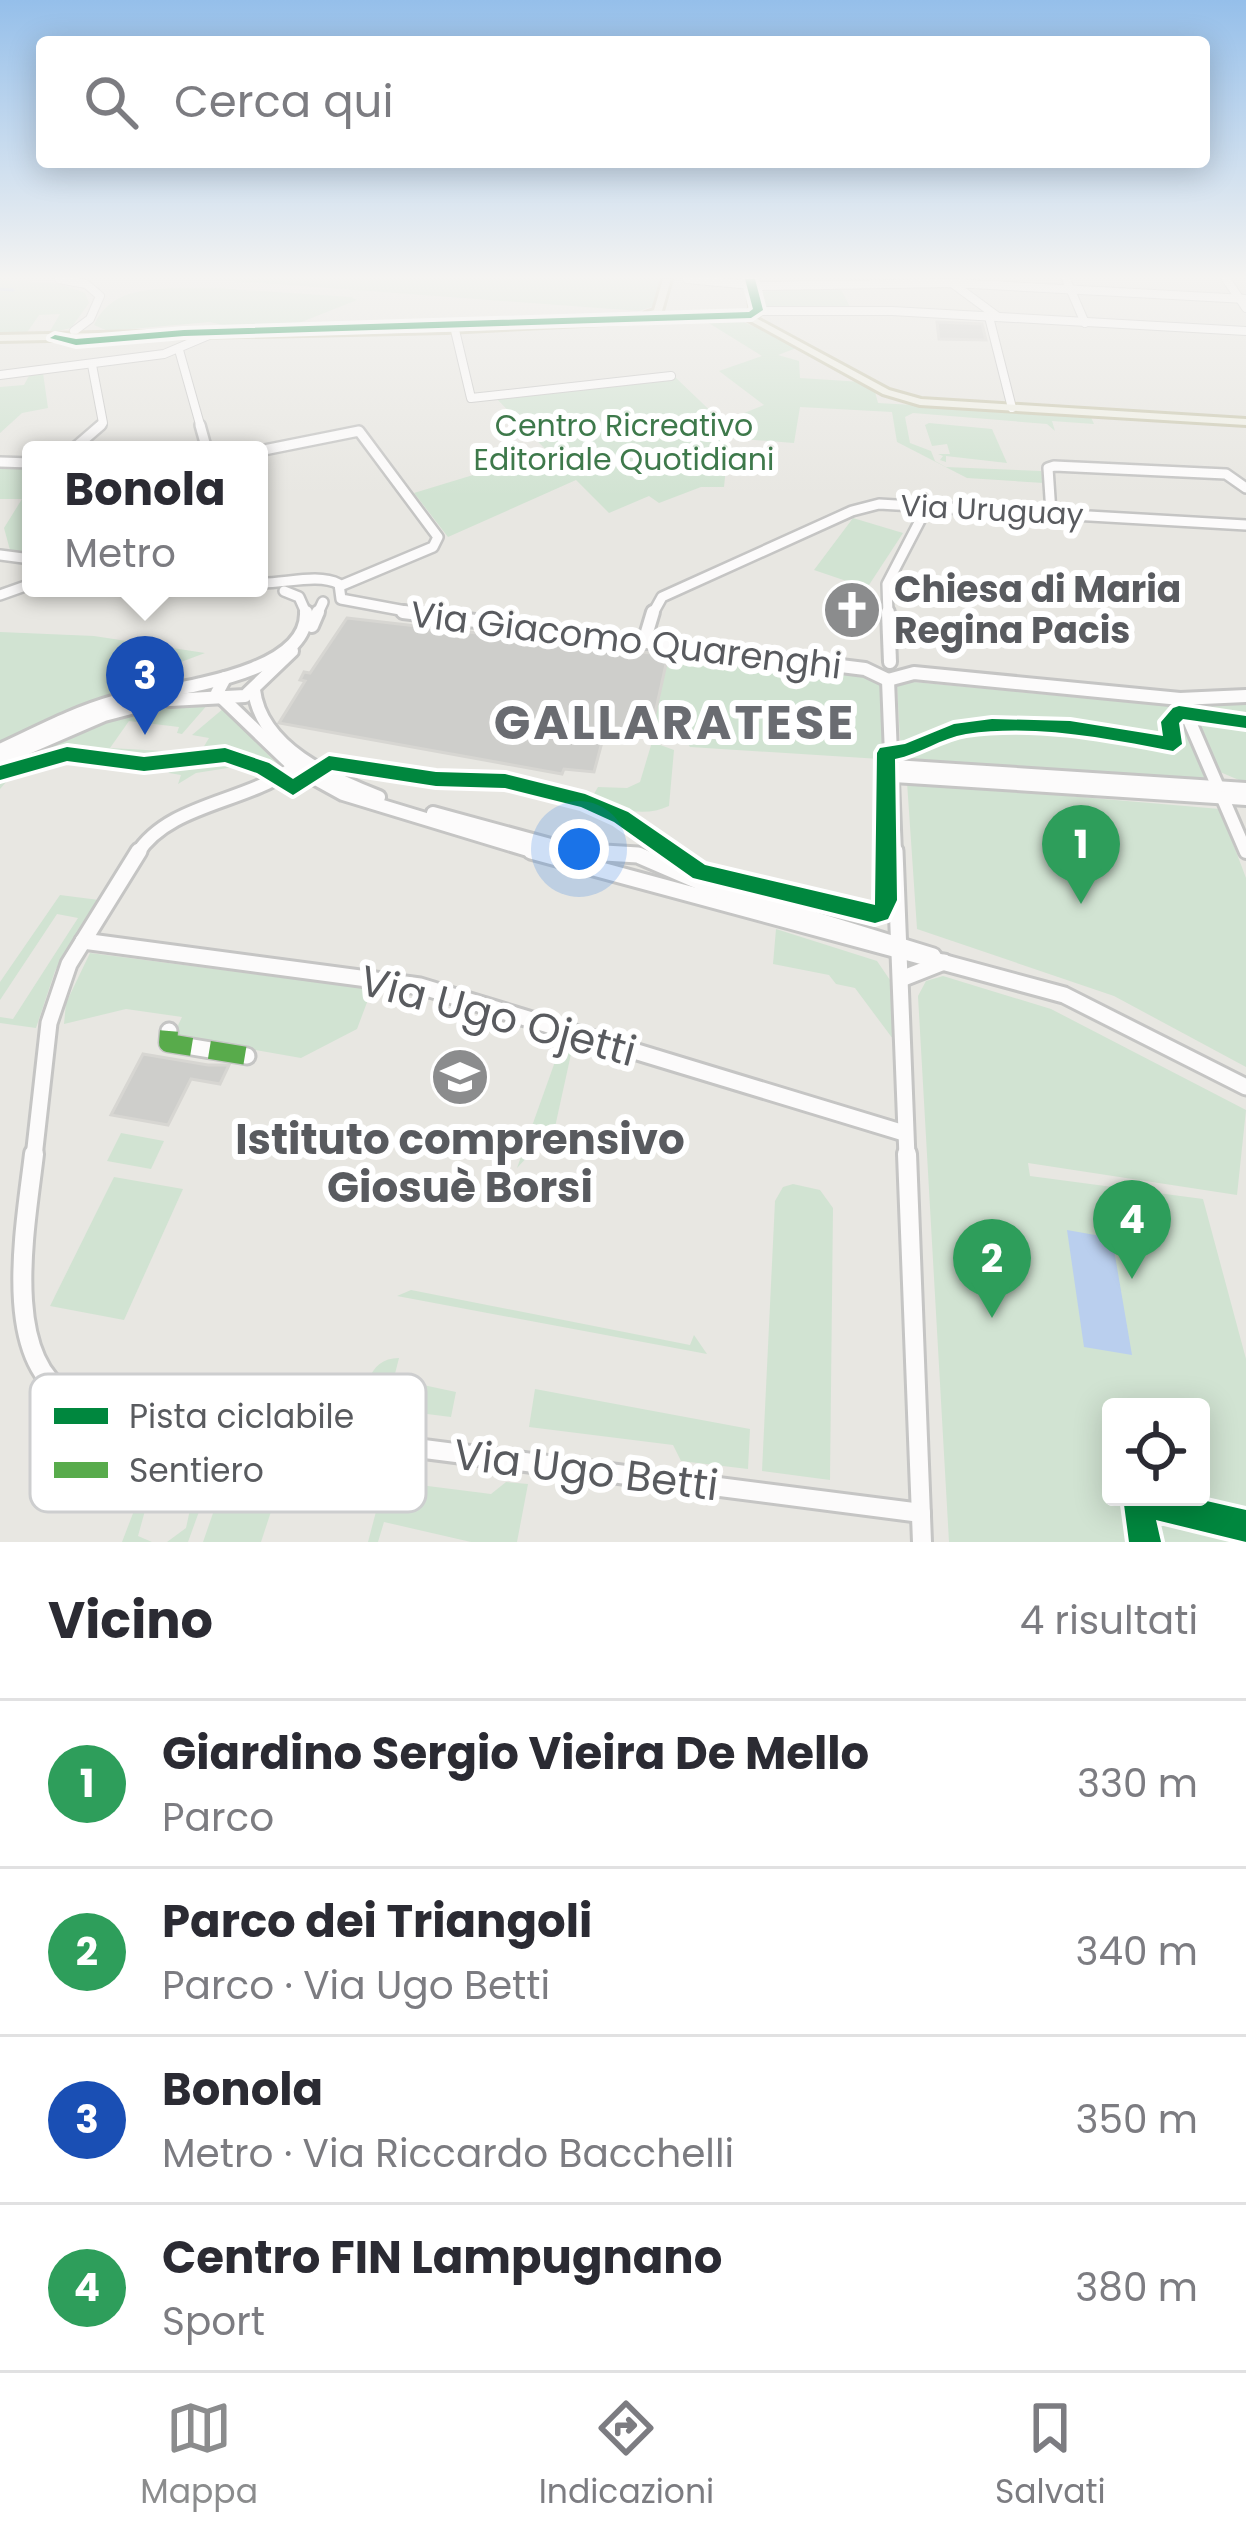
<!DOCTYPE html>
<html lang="it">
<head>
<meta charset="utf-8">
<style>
	body { margin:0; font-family:Poppins,sans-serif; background:#f7f7f7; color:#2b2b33 }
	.controls { position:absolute; right:36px; bottom:36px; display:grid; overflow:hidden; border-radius:12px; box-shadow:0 6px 30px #0003 }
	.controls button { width:108px; height:108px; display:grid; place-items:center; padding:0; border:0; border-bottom:3px solid #e1e1e2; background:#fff; color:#2b2b33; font:60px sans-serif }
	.you { position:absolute; left:579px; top:849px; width:42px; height:42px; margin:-30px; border:9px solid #fff; border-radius:50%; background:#1a73e8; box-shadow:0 0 0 18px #1a73e833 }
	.badge { display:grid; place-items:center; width:78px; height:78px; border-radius:50%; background:#8b8c8d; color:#fff; font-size:39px; font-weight:700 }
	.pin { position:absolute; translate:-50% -99px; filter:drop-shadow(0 3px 6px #0008) }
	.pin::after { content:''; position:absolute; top:63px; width:42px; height:36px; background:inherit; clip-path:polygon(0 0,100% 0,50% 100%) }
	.popup { position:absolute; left:22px; top:441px; width:246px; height:156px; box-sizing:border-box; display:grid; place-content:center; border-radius:12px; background:#fff; filter:drop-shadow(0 3px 9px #0005); font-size:39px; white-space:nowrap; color:#7c7c81 }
	.popup b { font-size:45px; color:#2b2b33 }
	.popup::after { content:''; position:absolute; left:50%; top:100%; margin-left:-24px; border:24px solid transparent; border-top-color:#fff }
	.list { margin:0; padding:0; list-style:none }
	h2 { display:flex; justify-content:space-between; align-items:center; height:156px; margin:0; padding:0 48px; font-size:51px }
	h2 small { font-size:39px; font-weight:400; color:#7c7c81 }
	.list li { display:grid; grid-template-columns:78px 1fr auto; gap:36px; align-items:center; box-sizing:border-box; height:168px; padding:0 48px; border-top:3px solid #e1e1e2 }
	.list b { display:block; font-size:45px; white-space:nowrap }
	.list p { margin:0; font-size:39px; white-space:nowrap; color:#7c7c81 }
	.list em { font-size:39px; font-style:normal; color:#7c7c81 }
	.icon { flex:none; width:66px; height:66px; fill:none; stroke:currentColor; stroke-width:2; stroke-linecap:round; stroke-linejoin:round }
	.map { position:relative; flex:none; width:1246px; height:1542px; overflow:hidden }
	.search { position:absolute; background:#fff; box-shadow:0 6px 30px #0003; left:36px; right:36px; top:36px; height:132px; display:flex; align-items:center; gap:30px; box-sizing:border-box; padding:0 42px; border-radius:12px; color:#7c7c81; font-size:45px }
	.sheet { height:828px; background:#fff }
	nav { display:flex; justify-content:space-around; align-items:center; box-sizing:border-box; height:168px; border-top:3px solid #e1e1e2; background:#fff; font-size:33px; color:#7c7c81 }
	nav a { display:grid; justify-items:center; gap:6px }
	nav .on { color:#8b8c8d }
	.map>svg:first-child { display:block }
</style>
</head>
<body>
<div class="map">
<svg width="1246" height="1542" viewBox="0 0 1246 1542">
	<rect width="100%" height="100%" fill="#e8e7e2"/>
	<g fill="#d1e3d2" fill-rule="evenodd">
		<path d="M 0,279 L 60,284 L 85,293 L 89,303 L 71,328 L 49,333 L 60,314 L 39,315 L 26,334 L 0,334 Z"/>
		<path d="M 205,279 L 663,279 L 654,306 L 639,311 Z"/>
		<path d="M 840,287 L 850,307 L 768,309 L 758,292 Z"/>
		<path d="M 215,288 L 351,297 L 357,300 L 294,325 L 231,327 L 210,322 L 108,331 L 94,325 C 114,280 171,290 215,288 Z"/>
		<path d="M 735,318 L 799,347 L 778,355 L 799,361 L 800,378 L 862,382 L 874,388 L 878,403 L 1090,415 L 1094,424 L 1052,421 L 1055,431 L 1047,424 L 913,413 L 905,417 L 910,443 L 931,451 L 935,461 L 946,467 L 1041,471 L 1044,483 L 967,478 L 897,442 L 892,412 L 800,407 L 794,443 L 729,438 L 724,487 L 701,487 L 659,503 L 649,496 L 609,513 L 576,480 L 448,537 L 414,493 L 548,452 L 495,397 L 675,377 L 722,422 L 764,405 L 719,371 L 762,356 L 704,320 Z"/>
		<path d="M 43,373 L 48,408 L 22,413 L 0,433 L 0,387 L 24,385 L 30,374 Z"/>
		<path d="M 925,425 L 929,423 L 992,429 L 1007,463 L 946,456 L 946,462 L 940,460 L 943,456 L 938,454 L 950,454 L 947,444 L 932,446 Z"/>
		<path d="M 0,468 L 31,469 L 31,485 L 24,493 L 31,494 L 31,552 L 10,550 L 4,528 L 22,499 L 0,499 Z"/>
		<path d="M 853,518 L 903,533 L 867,588 L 814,570 Z"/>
		<path d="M 0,632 L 94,636 L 205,653 L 133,680 L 146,668 L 127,666 L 120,673 L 117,696 L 0,745 Z"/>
		<path d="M 669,651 L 877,679 L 882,686 L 884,752 L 880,759 L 690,747 L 683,736 L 651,732 Z"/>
		<path d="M 903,681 L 1178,707 L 1205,779 L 907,761 L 901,755 L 897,687 Z"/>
		<path d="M 1191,702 L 1246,703 L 1246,783 L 1220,772 Z"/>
		<path d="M 170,703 L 209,703 L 182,734 L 177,733 L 179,727 L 129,721 L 110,748 L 200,753 L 209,738 L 192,735 L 224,708 L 276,763 L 272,766 L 244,755 L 234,767 L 196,773 L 178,784 L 181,775 L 169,773 L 164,765 C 107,765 42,737 0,789 L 0,765 L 63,736 Z"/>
		<path d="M 652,742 L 674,750 L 669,806 C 644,818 615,809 591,799 L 598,787 L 627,788 L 640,782 Z"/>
		<path d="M 907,782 L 1220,809 L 1246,878 L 1246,1067 L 1114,996 L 917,929 Z"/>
		<path d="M 60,895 L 99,900 L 55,971 L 36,1028 L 0,1023 L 0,1017 L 13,1019 L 78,918 L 57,914 L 0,1000 L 0,982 Z"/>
		<path d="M 776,929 L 877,961 L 892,983 L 893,1039 L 855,988 L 836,984 L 829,975 L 773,964 Z"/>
		<path d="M 90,953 L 372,989 L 357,1029 L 301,1058 L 250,1049 L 248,1053 L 171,1040 L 182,1017 L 126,1009 L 64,1024 L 66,1003 Z"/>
		<path d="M 943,976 L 1051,1009 L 1246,1110 L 1237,1195 L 1028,1163 L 1030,1176 L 1203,1199 L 1246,1359 L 1246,1542 L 949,1542 L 918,996 L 926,981 ZM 1111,1407 L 1201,1407 L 1201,1497 L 1111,1497 Z"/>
		<path d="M 562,1042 L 573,1045 L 555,1127 L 517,1168 Z"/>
		<path d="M 121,1133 L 164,1141 L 151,1169 L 107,1161 Z"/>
		<path d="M 114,1177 L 183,1189 L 124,1320 L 50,1306 Z"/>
		<path d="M 793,1184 L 820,1190 L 833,1208 L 830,1480 L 762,1471 L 775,1201 L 783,1187 Z"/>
		<path d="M 411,1290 L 690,1345 L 694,1335 L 707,1354 L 397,1296 Z"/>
		<path d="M 399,1358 L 386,1409 L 381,1408 L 377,1422 L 358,1419 C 365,1394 366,1358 399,1358 Z"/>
		<path d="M 409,1382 L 456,1392 L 451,1417 L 403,1411 Z"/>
		<path d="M 535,1389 L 750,1429 L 748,1469 L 681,1461 L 673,1445 L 529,1427 Z"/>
		<path d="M 162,1438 L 223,1445 L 188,1542 L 167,1542 L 186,1528 L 199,1468 L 170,1462 L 149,1496 L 138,1536 L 152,1542 L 122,1542 Z"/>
		<path d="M 236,1447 L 290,1454 L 261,1542 L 203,1542 Z"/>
		<path d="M 388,1466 L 396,1467 L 404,1483 L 491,1494 L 506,1482 L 528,1484 L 517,1542 L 471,1542 L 384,1522 L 378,1542 L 368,1542 Z"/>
	</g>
	<path fill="#bacfee" d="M 1067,1230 L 1112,1238 L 1132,1355 L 1084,1347 Z"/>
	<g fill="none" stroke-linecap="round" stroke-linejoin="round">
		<path stroke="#bacfee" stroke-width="3" d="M 0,289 L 13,290"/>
	</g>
	<g fill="#cececb" stroke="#d7d6d2" stroke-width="3">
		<path d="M 937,322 L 982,324 L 986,340 L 939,339 Z"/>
		<path d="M 347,618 L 668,655 L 650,736 L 605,731 L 594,772 L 564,769 L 562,774 L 279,723 L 305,681 L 300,680 L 304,672 L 310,673 Z"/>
		<path d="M 143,1054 L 208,1065 L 229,1065 L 220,1084 L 191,1079 L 168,1125 L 111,1115 Z"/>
	</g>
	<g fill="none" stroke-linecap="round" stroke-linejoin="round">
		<defs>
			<g id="minor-far4">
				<path d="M 59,279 L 86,284 L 100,296 L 90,319 L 74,331"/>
				<path d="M 687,279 L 761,286 L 953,283 L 1246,299"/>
				<path d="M 1066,279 L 1085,323"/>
				<path d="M 1226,279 L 1246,308"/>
				<path d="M 952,283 L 998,317"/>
				<path d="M 758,311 L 892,311 L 1246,331"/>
				<path d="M 989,317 L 1012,408"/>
				<path d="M 454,326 L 471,398 L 671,376"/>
				<path d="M 179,350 L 201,428"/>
				<path d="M 92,365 L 103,423 L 97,428"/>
				<path d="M 0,375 L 164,354 L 209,335"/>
			</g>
			<g id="minor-far3">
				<path d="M 200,425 L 207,450"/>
				<path d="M 72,450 L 101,425"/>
				<path d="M 259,451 L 359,431 L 438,537 L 433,547 L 340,586"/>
				<path d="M 0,462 L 31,463"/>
				<path d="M 1051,513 L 1048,468 L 1054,466 L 1226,474 L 1246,488"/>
				<path d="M 0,555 L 31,559"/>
				<path d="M 259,583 C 284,584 318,573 339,584 L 341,599 L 427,615"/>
				<path d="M 284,591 L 299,597 L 307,615"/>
				<path d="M 0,595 L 31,584"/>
				<path d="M 317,615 L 323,602"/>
				<path d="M 652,615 L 662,597 L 852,511 L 879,504 L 1246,525"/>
				<path d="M 888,615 L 887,584 L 928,505"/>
			</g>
			<g id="minor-far2">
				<path d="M 403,612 L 865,669 L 888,680"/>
				<path d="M 888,612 L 890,662"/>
				<path d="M 312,626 L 318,612"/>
				<path d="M 644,642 L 653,612"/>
				<path d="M 225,678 L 217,693 L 294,767 L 343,794 L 541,854"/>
				<path d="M 888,680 L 895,854"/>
				<path d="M 888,680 L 914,673 L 1180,699 L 1246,696"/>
				<path d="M 254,690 C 261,748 330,778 379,797"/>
				<path d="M 1180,699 L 1246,852"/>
				<path d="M 170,700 L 245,696 L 292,651"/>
				<path d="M 0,750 C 37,733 74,713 113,702 C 158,689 309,679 306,612"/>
				<path d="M 0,760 L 104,715 L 150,703"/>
				<path d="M 894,766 L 1246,789"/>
				<path d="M 894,776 L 1246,799"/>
				<path d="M 433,813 L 580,853 L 632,854"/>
				<path d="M 137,854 C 171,800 257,803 302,760"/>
			</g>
			<g id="minor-far1">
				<path d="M 531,851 L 1064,995 L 1246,1087"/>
				<path d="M 571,851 L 638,855 L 719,890 L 933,956"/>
				<path d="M 895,851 L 907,1157"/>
				<path d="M 83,941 L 420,986 L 904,1133"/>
				<path d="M 901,979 L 944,962"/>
				<path d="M 169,1031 L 168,1043 L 247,1056"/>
				<path d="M 34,1157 L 49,1023 L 69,964 L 139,851"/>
			</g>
			<g id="minor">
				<path d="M 34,1154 C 26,1224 0,1356 67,1395 C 100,1411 140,1412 176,1417 L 921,1513"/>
				<path d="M 907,1154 L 922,1542"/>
			</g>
			<path id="major" d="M 663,279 L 671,279 L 662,311 L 652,317 L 751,312 L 746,279 L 754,279 L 760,314 L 754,317 L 889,390 L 921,399 L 1246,419 L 1246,425 L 920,405 L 883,394 L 743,317 L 446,332 L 0,341 L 0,335 L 446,326 L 645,317 L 645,313 L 654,310 Z"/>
		</defs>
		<use href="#minor-far4" stroke="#c5c5c4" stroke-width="10"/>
		<use href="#minor-far3" stroke="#c5c5c4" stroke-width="14"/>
		<use href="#minor-far2" stroke="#c5c5c4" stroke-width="18"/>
		<use href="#minor-far1" stroke="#c5c5c4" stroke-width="21"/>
		<use href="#minor" stroke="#c5c5c4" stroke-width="24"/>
		<use href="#major" stroke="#cccab3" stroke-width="6"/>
		<use href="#minor-far4" stroke="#fcfbfb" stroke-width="8"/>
		<use href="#minor-far3" stroke="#fcfbfb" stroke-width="9"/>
		<use href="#minor-far2" stroke="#fcfbfb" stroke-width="12"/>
		<use href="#minor-far1" stroke="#fcfbfb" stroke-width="15"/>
		<use href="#minor" stroke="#fcfbfb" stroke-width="18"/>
		<use href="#major" fill="#f0f0e6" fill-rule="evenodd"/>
		<path stroke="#58ab4b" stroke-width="18" stroke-dasharray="36 18" stroke-linecap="butt" d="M 169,1031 L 168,1043 L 247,1056"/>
		<defs>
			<g id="cycleway">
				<path d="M 745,279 L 755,279 L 763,310 L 751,318 L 184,336 L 76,345 L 50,338 L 55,335 L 76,339 L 184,330 L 749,312 L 753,309 Z"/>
				<path d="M 1179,706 L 1246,716 L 1246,728 L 1183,719 L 1179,723 L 1182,744 L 1173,751 C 1105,738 1035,724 966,734 C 941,738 920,754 895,759 L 897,900 L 888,919 L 875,923 L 693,878 L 614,822 L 581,807 L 505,788 L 436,786 L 332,770 L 293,795 L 257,773 L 225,762 L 144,771 L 67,761 L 0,780 L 0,766 L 67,747 L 144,757 L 225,748 L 269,763 L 293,779 L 329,756 L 436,772 L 505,774 L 585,794 L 628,812 L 705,865 L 875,905 L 877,753 L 880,748 L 905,744 L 954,724 L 992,719 L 1070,721 L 1163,736 L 1161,722 L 1173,708 Z"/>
				<path d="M 1123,1497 L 1189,1497 L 1246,1510 L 1246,1542 L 1156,1520 L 1161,1542 L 1129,1542 Z"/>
			</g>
		</defs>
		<use href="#cycleway" stroke="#fff" stroke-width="8"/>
		<use href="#cycleway" fill="#00873e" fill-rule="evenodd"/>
	</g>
	<linearGradient id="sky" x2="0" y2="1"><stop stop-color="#95bfea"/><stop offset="0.56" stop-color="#f5f4f2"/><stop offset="1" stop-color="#f5f4f2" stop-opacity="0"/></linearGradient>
	<rect width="1246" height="495" fill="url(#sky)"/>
	<defs>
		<symbol id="church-disc" viewBox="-11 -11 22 22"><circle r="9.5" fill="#8b8c8d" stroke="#fff"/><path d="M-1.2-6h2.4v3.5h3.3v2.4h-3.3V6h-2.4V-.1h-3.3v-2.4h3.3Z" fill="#fff"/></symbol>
		<symbol id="school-disc" viewBox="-11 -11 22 22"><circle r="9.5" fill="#8b8c8d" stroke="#fff"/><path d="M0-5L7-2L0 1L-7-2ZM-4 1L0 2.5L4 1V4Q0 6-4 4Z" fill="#fff"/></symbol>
	</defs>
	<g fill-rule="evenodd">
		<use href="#church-disc" x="819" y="577" width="66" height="66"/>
		<use href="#school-disc" x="427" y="1044" width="66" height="66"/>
	</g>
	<g text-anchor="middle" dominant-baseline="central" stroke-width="12" stroke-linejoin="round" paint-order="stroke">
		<g font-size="30" fill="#3e794b" stroke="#fff">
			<text x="624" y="425">Centro Ricreativo<tspan x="624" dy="34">Editoriale Quotidiani</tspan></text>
		</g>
		<g font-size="30" fill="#595b5f" stroke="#fff">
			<text transform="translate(992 510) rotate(3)">Via Uruguay</text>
		</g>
		<g font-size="36" font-weight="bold" fill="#595b5f" stroke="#fff" text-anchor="start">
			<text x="894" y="589">Chiesa di Maria<tspan x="894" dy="41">Regina Pacis</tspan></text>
		</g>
		<g font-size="36" fill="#595b5f" stroke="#fff">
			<text transform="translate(626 640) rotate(7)">Via Giacomo Quarenghi</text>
		</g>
		<g font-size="42" fill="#595b5f" stroke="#fff">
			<text transform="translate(498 1016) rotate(15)">Via Ugo Ojetti</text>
			<text transform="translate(586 1470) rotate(7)">Via Ugo Betti</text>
		</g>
		<g font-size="42" font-weight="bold" fill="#595b5f" stroke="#fff">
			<text x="460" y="1139">Istituto comprensivo<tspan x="460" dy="48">Giosuè Borsi</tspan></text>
		</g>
		<g font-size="48" font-weight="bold" letter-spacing="3" fill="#6a6c71" stroke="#fff">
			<text x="675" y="722">GALLARATESE</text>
		</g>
	</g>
	<rect x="30" y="1374" width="396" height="138" rx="18" fill="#fff" stroke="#cdcecf" stroke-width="3"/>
	<rect x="54" y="1408" width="54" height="16" fill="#00873e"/>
	<rect x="54" y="1462" width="54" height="16" fill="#58ab4b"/>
	<g font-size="33" fill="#595b5f">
		<text x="129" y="1428">Pista ciclabile</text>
		<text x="129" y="1482">Sentiero</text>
	</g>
</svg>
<div class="controls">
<button><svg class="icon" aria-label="locate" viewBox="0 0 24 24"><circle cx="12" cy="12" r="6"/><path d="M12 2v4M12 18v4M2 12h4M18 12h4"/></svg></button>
</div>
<div class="you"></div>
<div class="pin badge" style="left:1081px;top:904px;background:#2e9e5b">1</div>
<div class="pin badge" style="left:992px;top:1318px;background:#2e9e5b">2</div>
<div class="pin badge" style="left:145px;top:735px;background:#1a4fb4">3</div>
<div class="popup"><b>Bonola</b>Metro</div>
<div class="pin badge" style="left:1132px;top:1279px;background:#2e9e5b">4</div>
<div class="search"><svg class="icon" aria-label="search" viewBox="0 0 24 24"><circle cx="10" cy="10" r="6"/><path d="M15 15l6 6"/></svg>Cerca qui</div>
</div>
<section class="sheet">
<h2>Vicino<small>4 risultati</small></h2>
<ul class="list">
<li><span class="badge" style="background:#2e9e5b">1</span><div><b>Giardino Sergio Vieira De Mello</b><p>Parco</p></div><em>330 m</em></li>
<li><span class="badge" style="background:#2e9e5b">2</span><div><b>Parco dei Triangoli</b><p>Parco · Via Ugo Betti</p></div><em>340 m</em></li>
<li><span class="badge" style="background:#1a4fb4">3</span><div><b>Bonola</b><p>Metro · Via Riccardo Bacchelli</p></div><em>350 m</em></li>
<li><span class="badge" style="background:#2e9e5b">4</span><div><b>Centro FIN Lampugnano</b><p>Sport</p></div><em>380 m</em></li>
</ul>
</section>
<nav>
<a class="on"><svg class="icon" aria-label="map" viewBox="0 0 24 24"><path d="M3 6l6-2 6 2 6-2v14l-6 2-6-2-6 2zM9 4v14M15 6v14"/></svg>Mappa</a>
<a><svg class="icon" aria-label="directions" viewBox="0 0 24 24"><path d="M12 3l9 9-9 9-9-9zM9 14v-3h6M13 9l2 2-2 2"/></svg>Indicazioni</a>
<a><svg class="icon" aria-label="saved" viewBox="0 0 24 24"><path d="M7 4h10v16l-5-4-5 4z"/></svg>Salvati</a>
</nav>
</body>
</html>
